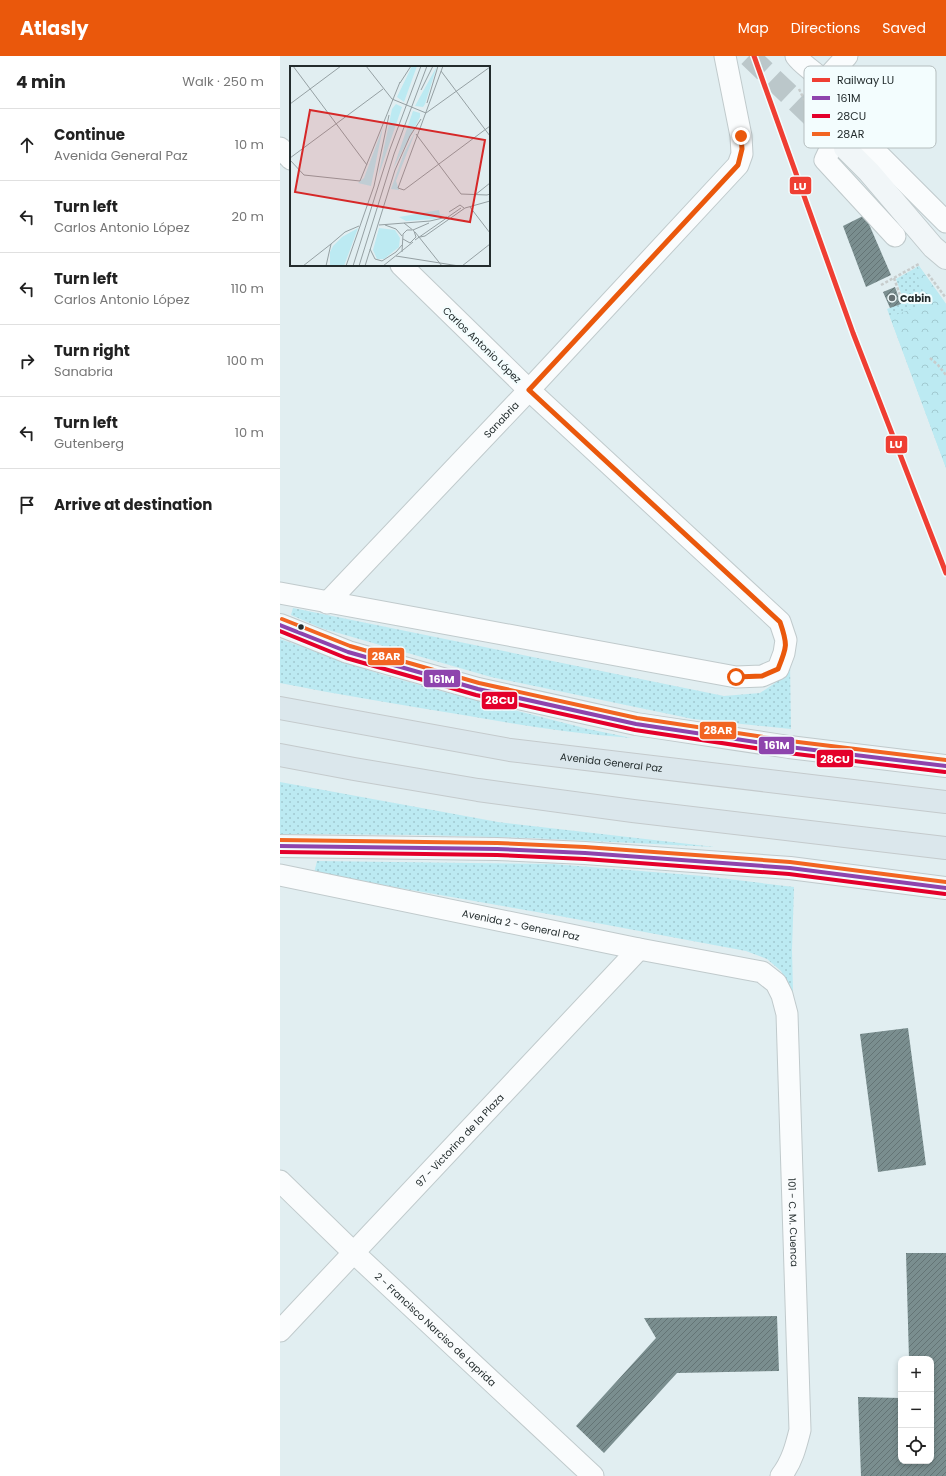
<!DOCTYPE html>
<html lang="en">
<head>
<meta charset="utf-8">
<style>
	body { margin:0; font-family:Poppins,sans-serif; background:#f2f2f2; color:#222 }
	.controls { position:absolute; right:12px; bottom:12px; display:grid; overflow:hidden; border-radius:8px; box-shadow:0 2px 6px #0003 }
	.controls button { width:36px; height:36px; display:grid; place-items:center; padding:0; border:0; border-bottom:1px solid #e0e0e0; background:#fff; color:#222; font:20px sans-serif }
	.stop { position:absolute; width:12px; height:12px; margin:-9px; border:3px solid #ea580c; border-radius:50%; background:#fff }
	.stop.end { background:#ea580c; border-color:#fff; box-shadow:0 1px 4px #0008 }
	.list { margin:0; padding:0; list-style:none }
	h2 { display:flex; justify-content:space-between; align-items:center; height:52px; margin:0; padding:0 16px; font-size:17px }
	h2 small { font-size:13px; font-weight:400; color:#767676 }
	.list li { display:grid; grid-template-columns:26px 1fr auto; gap:12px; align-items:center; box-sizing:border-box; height:72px; padding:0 16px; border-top:1px solid #e0e0e0 }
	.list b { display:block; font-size:15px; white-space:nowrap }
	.list p { margin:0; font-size:13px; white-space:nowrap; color:#767676 }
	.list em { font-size:13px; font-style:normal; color:#767676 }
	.icon { flex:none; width:22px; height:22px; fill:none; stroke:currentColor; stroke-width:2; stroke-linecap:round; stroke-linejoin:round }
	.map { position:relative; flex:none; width:666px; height:1420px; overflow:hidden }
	header { display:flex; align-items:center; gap:24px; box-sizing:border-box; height:56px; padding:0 20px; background:#ea580c; color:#fff }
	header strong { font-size:19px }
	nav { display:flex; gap:22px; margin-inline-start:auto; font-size:14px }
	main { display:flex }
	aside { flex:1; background:#fff }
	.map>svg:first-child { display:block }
</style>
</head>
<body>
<header>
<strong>Atlasly</strong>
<nav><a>Map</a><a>Directions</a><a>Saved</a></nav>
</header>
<main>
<aside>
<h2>4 min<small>Walk · 250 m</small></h2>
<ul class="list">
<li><svg class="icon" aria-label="ahead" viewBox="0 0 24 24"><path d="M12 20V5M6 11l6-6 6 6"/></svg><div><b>Continue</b><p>Avenida General Paz</p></div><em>10 m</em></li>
<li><svg class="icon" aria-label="left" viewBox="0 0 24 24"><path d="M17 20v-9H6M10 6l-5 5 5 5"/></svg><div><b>Turn left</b><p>Carlos Antonio López</p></div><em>20 m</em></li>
<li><svg class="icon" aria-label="left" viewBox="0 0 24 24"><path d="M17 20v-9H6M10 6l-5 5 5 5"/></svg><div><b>Turn left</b><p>Carlos Antonio López</p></div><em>110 m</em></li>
<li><svg class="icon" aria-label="right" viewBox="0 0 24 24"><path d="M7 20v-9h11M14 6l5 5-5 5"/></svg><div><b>Turn right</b><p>Sanabria</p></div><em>100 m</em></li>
<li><svg class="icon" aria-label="left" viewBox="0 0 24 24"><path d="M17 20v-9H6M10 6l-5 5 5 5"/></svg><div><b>Turn left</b><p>Gutenberg</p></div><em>10 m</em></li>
<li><svg class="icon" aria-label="arrive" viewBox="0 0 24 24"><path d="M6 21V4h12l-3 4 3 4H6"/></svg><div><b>Arrive at destination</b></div></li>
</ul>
</aside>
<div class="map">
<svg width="666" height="1420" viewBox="0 0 666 1420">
	<defs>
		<pattern id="grass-dots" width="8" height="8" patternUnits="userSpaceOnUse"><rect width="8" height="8" fill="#bceaf2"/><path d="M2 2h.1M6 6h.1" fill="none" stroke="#a1c9d0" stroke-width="1.8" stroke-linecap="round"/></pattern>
		<pattern id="park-crowns" width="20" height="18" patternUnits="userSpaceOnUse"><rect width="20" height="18" fill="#bceaf2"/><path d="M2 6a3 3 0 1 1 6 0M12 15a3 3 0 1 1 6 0" fill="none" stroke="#a1c9d0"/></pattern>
		<pattern id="building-hatch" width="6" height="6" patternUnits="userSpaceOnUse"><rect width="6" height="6" fill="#7a8e8f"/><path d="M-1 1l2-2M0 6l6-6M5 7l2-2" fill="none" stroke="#647475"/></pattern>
	</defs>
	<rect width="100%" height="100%" fill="#e1eef1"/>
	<g fill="url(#grass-dots)">
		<path d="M 639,210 L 666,248 L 666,412 L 607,253 L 624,246 L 616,223 Z"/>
		<path d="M 13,552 L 444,640 L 480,637 L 495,627 L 510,607 L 511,673 L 413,663 L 211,621 L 41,572 L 11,559 Z"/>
		<path d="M 0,583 L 103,619 L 191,643 L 308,673 L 352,682 C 295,678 239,669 183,659 C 122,649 61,639 0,627 Z"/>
		<path d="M 0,726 L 218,766 L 435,791 L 250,782 L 142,779 L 0,778 Z"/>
		<path d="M 37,805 L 273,808 L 423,820 L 514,831 L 512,894 L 513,936 L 501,915 L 487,903 L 466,895 L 274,859 L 34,817 Z"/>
	</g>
	<path fill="url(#park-crowns)" d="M 639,210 L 666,248 L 666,412 L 610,261 L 647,247 L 635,212 Z"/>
	<g fill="url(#building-hatch)">
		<path d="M 585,159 L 611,219 L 586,231 L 563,170 Z"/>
		<path d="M 615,231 L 621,248 L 610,252 L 603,236 Z"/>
		<path d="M 628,972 L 646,1109 L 598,1116 L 580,978 Z"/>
		<path d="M 626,1197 L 666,1197 L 666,1420 L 581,1420 L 578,1341 L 621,1342 L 621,1405 L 651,1405 L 651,1303 L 629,1303 Z"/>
		<path d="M 497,1260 L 499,1315 L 397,1317 L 324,1397 L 296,1370 L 376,1282 L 364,1262 Z"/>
	</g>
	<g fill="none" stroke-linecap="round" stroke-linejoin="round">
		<path stroke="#bbc7ca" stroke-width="22" stroke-dasharray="22 11" stroke-linecap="butt" d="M 469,0 L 565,92"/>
		<defs>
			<g id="street">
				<path d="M 516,0 C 523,10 536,16 544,26 C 553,36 553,50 561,61 L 666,166"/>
				<path d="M 544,25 L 567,0"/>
				<path d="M 564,64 L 545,104 L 615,180"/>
				<path d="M 0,92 L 11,103"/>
				<path d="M 0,537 L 456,621 L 482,620 L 498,613 L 504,597 L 506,584 L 500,566 L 249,334 L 121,209"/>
				<path id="s1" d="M 47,547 L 249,334 L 458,109 L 462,98 L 461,80 L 445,0"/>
				<path id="s2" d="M 0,819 L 359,893 L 482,916 L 496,927 L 502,939 L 507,958 L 520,1374 C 516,1390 512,1406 501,1420"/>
				<path id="s3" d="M 0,1125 L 73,1196 L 313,1420"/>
				<path id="s4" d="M 0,1275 L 359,893"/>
			</g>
			<g id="secondary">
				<path d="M 565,92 L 589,116 L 653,191 L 666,202"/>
				<path d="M 0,569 L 68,596 L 198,633 L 356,668 L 509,691 L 666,710"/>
				<path d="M 0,790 L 217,793 L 305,797 L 510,812 L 666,832"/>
			</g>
			<g id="highway">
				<path id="s5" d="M 0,652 L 230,694 L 666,746"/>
				<path d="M 0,699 L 74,713 L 198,734 L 353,755 L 666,792"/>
			</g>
		</defs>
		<use href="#street" stroke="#c0cacc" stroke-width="23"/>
		<use href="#secondary" stroke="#c0cacc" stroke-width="24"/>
		<use href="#highway" stroke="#c4cacc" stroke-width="24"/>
		<g stroke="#c7cccc" stroke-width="2.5" stroke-dasharray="3 2" stroke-linecap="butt">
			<path d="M 519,33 L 537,70"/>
			<path d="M 648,218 L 666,242"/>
			<path d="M 614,222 L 622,245"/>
			<path d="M 601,229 L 639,208"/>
			<path d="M 650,302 L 658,309 L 666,319"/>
		</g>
		<use href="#street" stroke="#fafcfd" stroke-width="21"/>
		<use href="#secondary" stroke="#f1f6f8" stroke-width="22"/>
		<use href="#highway" stroke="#dbe7ec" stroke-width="22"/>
		<defs>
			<g id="bus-1">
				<path d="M 0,569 L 68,596 L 198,633 L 356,668 L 509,691 L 666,710"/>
				<path d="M 0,790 L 217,793 L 305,797 L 510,812 L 666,832"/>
			</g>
			<g id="bus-2">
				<path d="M 0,575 L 66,602 L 196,639 L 355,674 L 508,697 L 665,716"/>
				<path d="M 0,796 L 217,799 L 305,803 L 509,818 L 665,838"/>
			</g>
			<g id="bus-3">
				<path d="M 2,563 L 70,590 L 199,627 L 357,662 L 510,685 L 666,704"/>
				<path d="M 0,784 L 217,787 L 305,791 L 510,806 L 666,826"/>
			</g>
		</defs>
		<use href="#bus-1" stroke="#f3fdfe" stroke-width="7"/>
		<use href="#bus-2" stroke="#f3fdfe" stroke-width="7"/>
		<use href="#bus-3" stroke="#f3fdfe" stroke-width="7"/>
		<use href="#bus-1" stroke="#8e44ad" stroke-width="4"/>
		<use href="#bus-2" stroke="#e4002b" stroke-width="4"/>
		<use href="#bus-3" stroke="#f26522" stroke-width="4"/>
		<defs>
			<path id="rail-1" d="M 474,0 L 573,277 L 666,517"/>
		</defs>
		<use href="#rail-1" stroke="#f3fdfe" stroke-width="8"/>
		<use href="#rail-1" stroke="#ef3e33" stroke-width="5"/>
	</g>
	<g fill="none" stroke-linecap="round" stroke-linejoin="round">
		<path stroke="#ea580c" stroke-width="5" d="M 456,621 L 482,620 L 498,613 C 507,591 508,589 500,566 L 249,334 L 458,109 L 462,93 L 461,80"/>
	</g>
	<circle fill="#667072" stroke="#f3fdfe" stroke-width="1.5" cx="612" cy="242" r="4"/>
	<circle fill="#232c2d" stroke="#f3fdfe" stroke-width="1.5" cx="21" cy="571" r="3.5"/>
	<g text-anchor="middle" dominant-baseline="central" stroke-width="4" stroke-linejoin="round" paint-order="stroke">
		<g font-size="10" font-weight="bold" fill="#232c2d" stroke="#f3fdfe" text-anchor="start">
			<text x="620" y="242">Cabin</text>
		</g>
		<g font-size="10" fill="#232c2d" stroke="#f3fdfe">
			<text transform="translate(202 289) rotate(44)">Carlos Antonio López</text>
			<text stroke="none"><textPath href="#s1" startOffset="253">Sanabria</textPath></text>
			<text stroke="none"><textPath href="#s5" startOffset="336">Avenida General Paz</textPath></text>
			<text stroke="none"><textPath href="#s2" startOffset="246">Avenida 2 - General Paz</textPath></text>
			<text stroke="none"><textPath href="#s4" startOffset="262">97 - Victorino de la Plaza</textPath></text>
			<text stroke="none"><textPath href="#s2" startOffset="751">101 - C. M. Cuenca</textPath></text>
			<text stroke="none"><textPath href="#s3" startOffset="215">2 - Francisco Narciso de Laprida</textPath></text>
		</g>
	</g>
	<g transform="translate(10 10)">
		<rect width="200" height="200" fill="#e1eef1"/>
		<path d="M 122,0 L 127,0 L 114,36 L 107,31 ZM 147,0 L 135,38 L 133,41 L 125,40 ZM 106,38 L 112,41 L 88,111 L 102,43 ZM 123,45 L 130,47 L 130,51 L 103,103 ZM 93,61 L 81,120 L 68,117 L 74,112 ZM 126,64 L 106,115 L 109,124 L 101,123 L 114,87 ZM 68,162 L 54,200 L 40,200 L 40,186 L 43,180 L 52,171 ZM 89,162 L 105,164 L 110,172 L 109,181 L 94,193 L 87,193 L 83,184 Z" fill="#bceaf2"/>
		<path d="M 149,144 L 150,149 L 155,148 L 144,153 L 116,155 L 109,151 Z" fill="#bceaf2"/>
		<path fill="none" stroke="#95a0a3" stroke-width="1" d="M 3,0 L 77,99M 76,0 L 102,33 L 136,47 L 200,1M 153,0 L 108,122 L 114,124 L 200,60M 151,5 L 200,70M 110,17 L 121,0M 131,24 L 143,0M 137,37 L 148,0M 0,38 L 51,0M 126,68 L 171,128 L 197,129 L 200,128 L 200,124M 0,92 L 93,23M 0,94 L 14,109 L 70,115 L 110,16M 185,129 L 200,117M 180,141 L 200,167M 159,146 L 170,139 L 174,142M 89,159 L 140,155 L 157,151M 95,159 L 106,163 L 112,170M 123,164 L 139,157M 125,166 L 152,200M 130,171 L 135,170 L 175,142 L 200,135M 113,173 L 120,177 L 126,171 L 124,165 L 114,157M 125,174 L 171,142M 80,183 L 85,193 L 92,195 L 106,186 L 112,179M 112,186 L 113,168 L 117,164 L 122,164M 106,190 L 169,200M 13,200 L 41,178M 36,200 L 41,178 L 55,166 L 69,160M 56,200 L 84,120 L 99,49M 63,200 L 100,83 L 131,0M 69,200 L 104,88 L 137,0M 75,200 L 105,104 L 120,70 L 131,53M 93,200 L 123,176M 172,200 L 200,178"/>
		<path fill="#d62828" fill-opacity="0.15" stroke="#d62828" stroke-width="2" d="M 20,44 L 195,74 L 180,156 L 5,126 Z"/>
		<rect width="200" height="200" fill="none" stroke="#232c2d" stroke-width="2"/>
	</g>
	<rect x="524" y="10" width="132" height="82" rx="6" fill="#f3fdfe" stroke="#b5bebf" stroke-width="1"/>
	<rect x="532" y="22" width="18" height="4" fill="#ef3e33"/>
	<rect x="532" y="40" width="18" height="4" fill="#8e44ad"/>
	<rect x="532" y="58" width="18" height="4" fill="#e4002b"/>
	<rect x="532" y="76" width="18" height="4" fill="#f26522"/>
	<g font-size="11" fill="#232c2d">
		<text x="557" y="28">Railway LU</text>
		<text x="557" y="46">161M</text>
		<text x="557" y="64">28CU</text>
		<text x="557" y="82">28AR</text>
	</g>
	<g stroke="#f3fdfe" stroke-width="1.5">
		<rect x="509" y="120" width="23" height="19" rx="4" fill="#ef3e33"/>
		<rect x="605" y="379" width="23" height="19" rx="4" fill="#ef3e33"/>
		<rect x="87" y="591" width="38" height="19" rx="4" fill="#f26522"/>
		<rect x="143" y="613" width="38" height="19" rx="4" fill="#8e44ad"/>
		<rect x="201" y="635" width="37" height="19" rx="4" fill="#e4002b"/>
		<rect x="419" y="665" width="38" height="19" rx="4" fill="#f26522"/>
		<rect x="478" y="680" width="37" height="19" rx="4" fill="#8e44ad"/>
		<rect x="536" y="693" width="38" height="19" rx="4" fill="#e4002b"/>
	</g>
	<g font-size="11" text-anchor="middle" font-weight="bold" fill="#fff">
		<text x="520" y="134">LU</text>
		<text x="616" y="392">LU</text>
		<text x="106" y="604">28AR</text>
		<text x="162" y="627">161M</text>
		<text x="220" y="648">28CU</text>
		<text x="438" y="678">28AR</text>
		<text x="497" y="693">161M</text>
		<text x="555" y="707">28CU</text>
	</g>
</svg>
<div class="controls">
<button>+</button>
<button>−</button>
<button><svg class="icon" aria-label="locate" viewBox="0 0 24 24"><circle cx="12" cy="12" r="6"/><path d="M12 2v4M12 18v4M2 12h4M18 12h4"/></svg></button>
</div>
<div class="stop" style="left:456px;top:621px"></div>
<div class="stop end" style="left:461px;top:80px"></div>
</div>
</main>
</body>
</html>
